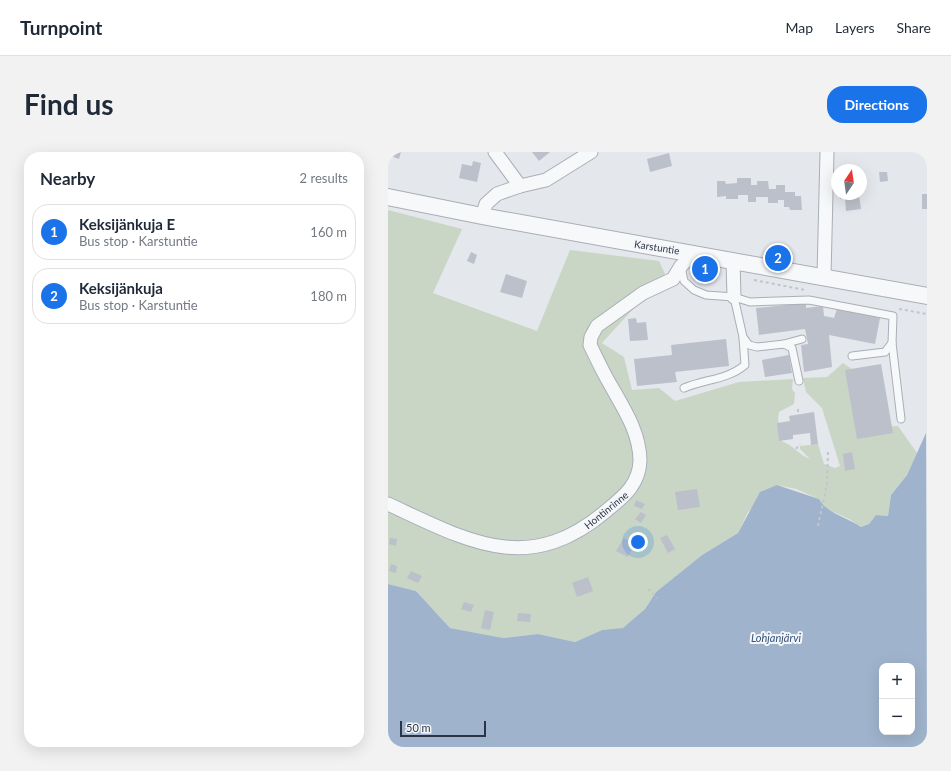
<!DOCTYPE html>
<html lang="en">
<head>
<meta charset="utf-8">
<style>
	body { margin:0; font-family:Lato,sans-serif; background:#f2f2f3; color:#1f2937 }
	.controls { position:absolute; right:12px; bottom:12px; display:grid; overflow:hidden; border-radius:8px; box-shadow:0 4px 16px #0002 }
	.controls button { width:36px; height:36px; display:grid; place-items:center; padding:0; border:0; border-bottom:1px solid #e0e1e3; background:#fff; color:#1f2937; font:20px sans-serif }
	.compass { position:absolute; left:443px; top:12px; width:36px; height:36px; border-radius:50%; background:#fff; box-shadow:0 4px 16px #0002; rotate:13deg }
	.scale { position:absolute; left:12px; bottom:10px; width:86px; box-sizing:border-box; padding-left:4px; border:2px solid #2b3445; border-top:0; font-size:11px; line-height:14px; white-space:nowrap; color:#2b3445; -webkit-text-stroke:3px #f4f6f9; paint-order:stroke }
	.you { position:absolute; left:250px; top:390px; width:14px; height:14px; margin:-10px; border:3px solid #fff; border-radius:50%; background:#1a73e8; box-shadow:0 0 0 6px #1a73e833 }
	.badge { display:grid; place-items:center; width:26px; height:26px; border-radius:50%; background:#1a73e8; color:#fff; font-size:13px; font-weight:700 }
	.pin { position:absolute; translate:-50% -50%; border:2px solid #fff; box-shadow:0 1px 4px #0006 }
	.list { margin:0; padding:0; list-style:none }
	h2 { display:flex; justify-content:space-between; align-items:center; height:52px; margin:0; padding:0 16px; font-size:17px }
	h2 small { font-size:13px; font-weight:400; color:#747a83 }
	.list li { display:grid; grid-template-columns:26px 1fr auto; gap:12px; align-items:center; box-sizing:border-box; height:56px; margin:0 8px 8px; padding:0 8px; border:1px solid #e0e1e3; border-radius:16px }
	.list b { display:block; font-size:15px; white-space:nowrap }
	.list p { margin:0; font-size:13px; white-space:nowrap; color:#747a83 }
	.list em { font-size:13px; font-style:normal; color:#747a83 }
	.map { position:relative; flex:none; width:539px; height:595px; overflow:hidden; border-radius:16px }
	header { display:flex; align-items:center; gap:24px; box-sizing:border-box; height:56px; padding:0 20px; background:#fff; border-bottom:1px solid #e0e1e3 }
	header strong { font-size:19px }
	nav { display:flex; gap:22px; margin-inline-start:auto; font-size:14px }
	.intro { display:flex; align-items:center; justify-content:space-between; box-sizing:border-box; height:96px; padding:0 24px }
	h1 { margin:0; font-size:28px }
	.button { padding:10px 18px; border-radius:16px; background:#1a73e8; color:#fff; font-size:14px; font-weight:700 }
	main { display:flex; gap:24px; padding:0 24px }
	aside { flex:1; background:#fff; border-radius:16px; box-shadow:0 4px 16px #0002 }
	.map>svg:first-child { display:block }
</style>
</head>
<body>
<header>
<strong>Turnpoint</strong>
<nav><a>Map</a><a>Layers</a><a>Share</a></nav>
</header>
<div class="intro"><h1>Find us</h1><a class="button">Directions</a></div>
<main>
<aside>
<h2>Nearby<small>2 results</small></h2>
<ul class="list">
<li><span class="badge">1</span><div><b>Keksijänkuja E</b><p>Bus stop · Karstuntie</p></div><em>160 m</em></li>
<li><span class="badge">2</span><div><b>Keksijänkuja</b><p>Bus stop · Karstuntie</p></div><em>180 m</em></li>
</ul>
</aside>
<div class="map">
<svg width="539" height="595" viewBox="0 0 539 595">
	<rect width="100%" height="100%" fill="#e4e7ec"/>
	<path fill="#c9d6c5" d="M 0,58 L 74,77 L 45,141 L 149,179 L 182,98 L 271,109 L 277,122 L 214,191 L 236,205 L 244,238 L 271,236 L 287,249 L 351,230 L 405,227 L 404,237 L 407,241 L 406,252 L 391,260 L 390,266 L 393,289 C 406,293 410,303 422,307 L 412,297 L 412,294 L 430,292 L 436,312 L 447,316 L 452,314 L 434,256 L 418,240 L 415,226 L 439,225 L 455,211 L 467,219 L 473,277 L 510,274 L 529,301 L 519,323 L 503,343 L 500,364 L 488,363 L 481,372 L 473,375 L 461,367 L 435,355 L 431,347 L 408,337 L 389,333 L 360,360 L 350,381 L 314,403 L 268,440 L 257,457 L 235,477 L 214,478 L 187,490 L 150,482 L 115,486 L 62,476 L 28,439 L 0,432 Z"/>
	<path fill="#9fb4cc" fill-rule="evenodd" d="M 538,281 L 539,595 L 0,595 L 0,432 L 28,439 L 62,476 L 115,486 L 150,482 L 187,490 L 214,478 L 235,476 L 257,457 L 268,440 L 314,403 L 350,381 L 372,340 L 389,333 L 431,347 C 437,360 460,366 473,375 L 481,372 L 488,363 L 500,364 L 503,343 L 519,323 ZM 494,514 L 524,514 L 524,580 L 494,580 Z"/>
	<g fill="#bbc0ca">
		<path d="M 0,0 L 13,0 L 11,7 L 0,3 Z"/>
		<path d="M 144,0 L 162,0 L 151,9 Z"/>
		<path d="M 281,1 L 284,14 L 262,20 L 259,7 Z"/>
		<path d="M 85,9 L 93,11 L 89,30 L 71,26 L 74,12 L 84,14 Z"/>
		<path d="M 491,20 L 499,20 L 500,29 L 492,30 Z"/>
		<path d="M 349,26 L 363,26 L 363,33 L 369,33 L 369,29 L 380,29 L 381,37 L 388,37 L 388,33 L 397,33 L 397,40 L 407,40 L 407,44 L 413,44 L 414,58 L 402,58 L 401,55 L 396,55 L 396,48 L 390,48 L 390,51 L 380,51 L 380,45 L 368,45 L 368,50 L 360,50 L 360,43 L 350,43 L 350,47 L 338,47 L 338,44 L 329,45 L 329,29 L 337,29 L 338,32 L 349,31 Z"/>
		<path d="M 451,42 L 471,43 L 473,57 L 458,59 L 457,47 L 452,47 Z"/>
		<rect x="534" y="42" width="5" height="15"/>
		<path d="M 83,100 L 89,103 L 86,112 L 79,109 Z"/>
		<path d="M 118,122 L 139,129 L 134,146 L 112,140 Z"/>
		<path d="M 418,151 L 418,156 L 435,154 L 436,164 L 446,166 L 449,157 L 492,166 L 487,192 L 441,183 L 444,215 L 416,220 L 413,193 L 420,192 L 417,177 L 371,183 L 368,156 Z"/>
		<path d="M 248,166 L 249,171 L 258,170 L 260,188 L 242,189 L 240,167 Z"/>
		<path d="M 338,187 L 341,214 L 287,220 L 289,230 L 249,234 L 246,207 L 284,203 L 283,193 Z"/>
		<path d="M 401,203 L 404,221 L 377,225 L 374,208 Z"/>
		<path d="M 493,212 L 505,281 L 469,287 L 457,218 Z"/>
		<path d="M 426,260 L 430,292 L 423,293 L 422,281 L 405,283 L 405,287 L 391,289 L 389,271 L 402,269 L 401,264 Z"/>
		<path d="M 464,300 L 467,317 L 457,319 L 455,302 Z"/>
		<path d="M 309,337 L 312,355 L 290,358 L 287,340 Z"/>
		<path d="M 248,348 L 257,352 L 254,357 L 246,354 Z"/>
		<path d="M 253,360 L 258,363 L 253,371 L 247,367 Z"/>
		<path d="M 279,383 L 287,397 L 280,401 L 272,386 Z"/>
		<path d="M 2,386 L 9,387 L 8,394 L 1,392 Z"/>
		<path d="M 236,386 L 247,392 L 240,405 L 228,399 Z"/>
		<path d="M 3,412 L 9,414 L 8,421 L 1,419 Z"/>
		<path d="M 23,419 L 34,424 L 30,431 L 19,426 Z"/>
		<path d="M 200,425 L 205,439 L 189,445 L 184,431 Z"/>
		<path d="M 76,450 L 86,453 L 83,460 L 73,457 Z"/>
		<path d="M 97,458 L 106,460 L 102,478 L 93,476 Z"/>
		<path d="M 130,461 L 143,462 L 142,470 L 129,469 Z"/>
	</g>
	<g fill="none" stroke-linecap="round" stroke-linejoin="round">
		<defs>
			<g id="service">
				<path d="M 293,115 L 296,129 L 306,138 L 318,143 L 346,145 L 362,150 L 421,148 L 505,164 L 504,191 L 513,267"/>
				<path d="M 346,145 L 355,185 L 361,193 L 369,195 L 396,192 L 404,196 L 411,229"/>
				<path d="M 396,192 L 414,187"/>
				<path d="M 464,204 L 497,200 L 504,191"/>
				<path d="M 296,236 C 317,227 339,228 357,213 L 355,186"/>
			</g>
			<g id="minor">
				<path d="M 107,0 L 132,34"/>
				<path d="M 94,64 L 98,52 L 109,42 L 132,34 L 158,28 L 203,0"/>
				<path d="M 345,108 L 346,145"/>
				<path d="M 436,124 L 439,0"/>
				<path d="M 0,352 C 80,389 140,425 218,359 C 235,345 251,333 252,309 C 252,278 232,251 218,225 C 212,214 207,203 202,193 L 203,185 L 209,174 L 255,141 L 285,127 L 293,114 L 306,101"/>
			</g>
			<path id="tertiary" d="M 0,45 L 94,64 L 539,144"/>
		</defs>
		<use href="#service" stroke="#a9aeb7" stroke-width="9"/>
		<use href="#minor" stroke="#a9aeb7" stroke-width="15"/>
		<use href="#tertiary" stroke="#a9aeb7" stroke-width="18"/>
		<g stroke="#c2c5cb" stroke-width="2" stroke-dasharray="3 3" stroke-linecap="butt">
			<path d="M 366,128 L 417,138"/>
			<path d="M 511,157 L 539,162"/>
			<path d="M 410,257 L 410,263"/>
			<path d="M 408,297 L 412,292"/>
			<path d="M 430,374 L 439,332 L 440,297"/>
			<path d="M 260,437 L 269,446"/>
		</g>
		<use href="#service" stroke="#f7f8fa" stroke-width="7"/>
		<use href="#minor" stroke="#f7f8fa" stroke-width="13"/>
		<use href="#tertiary" stroke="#f7f8fa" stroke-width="16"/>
	</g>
	<g text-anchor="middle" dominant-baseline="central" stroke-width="4" stroke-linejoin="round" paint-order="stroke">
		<g font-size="10" fill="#2b3445" stroke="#f4f6f9">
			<text transform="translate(269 95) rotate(9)">Karstuntie</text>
			<text transform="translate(218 358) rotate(-39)">Hontinrinne</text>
		</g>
		<g font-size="11" font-style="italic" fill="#34527a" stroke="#f4f6f9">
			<text x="388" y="485">Lohjanjärvi</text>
		</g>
	</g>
</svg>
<div class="controls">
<button>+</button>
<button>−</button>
</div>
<svg class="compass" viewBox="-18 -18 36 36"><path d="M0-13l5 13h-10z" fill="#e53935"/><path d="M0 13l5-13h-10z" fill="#747a83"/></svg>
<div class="scale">50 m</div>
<div class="you"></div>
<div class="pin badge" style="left:317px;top:117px">1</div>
<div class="pin badge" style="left:390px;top:106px">2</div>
</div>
</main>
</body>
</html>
